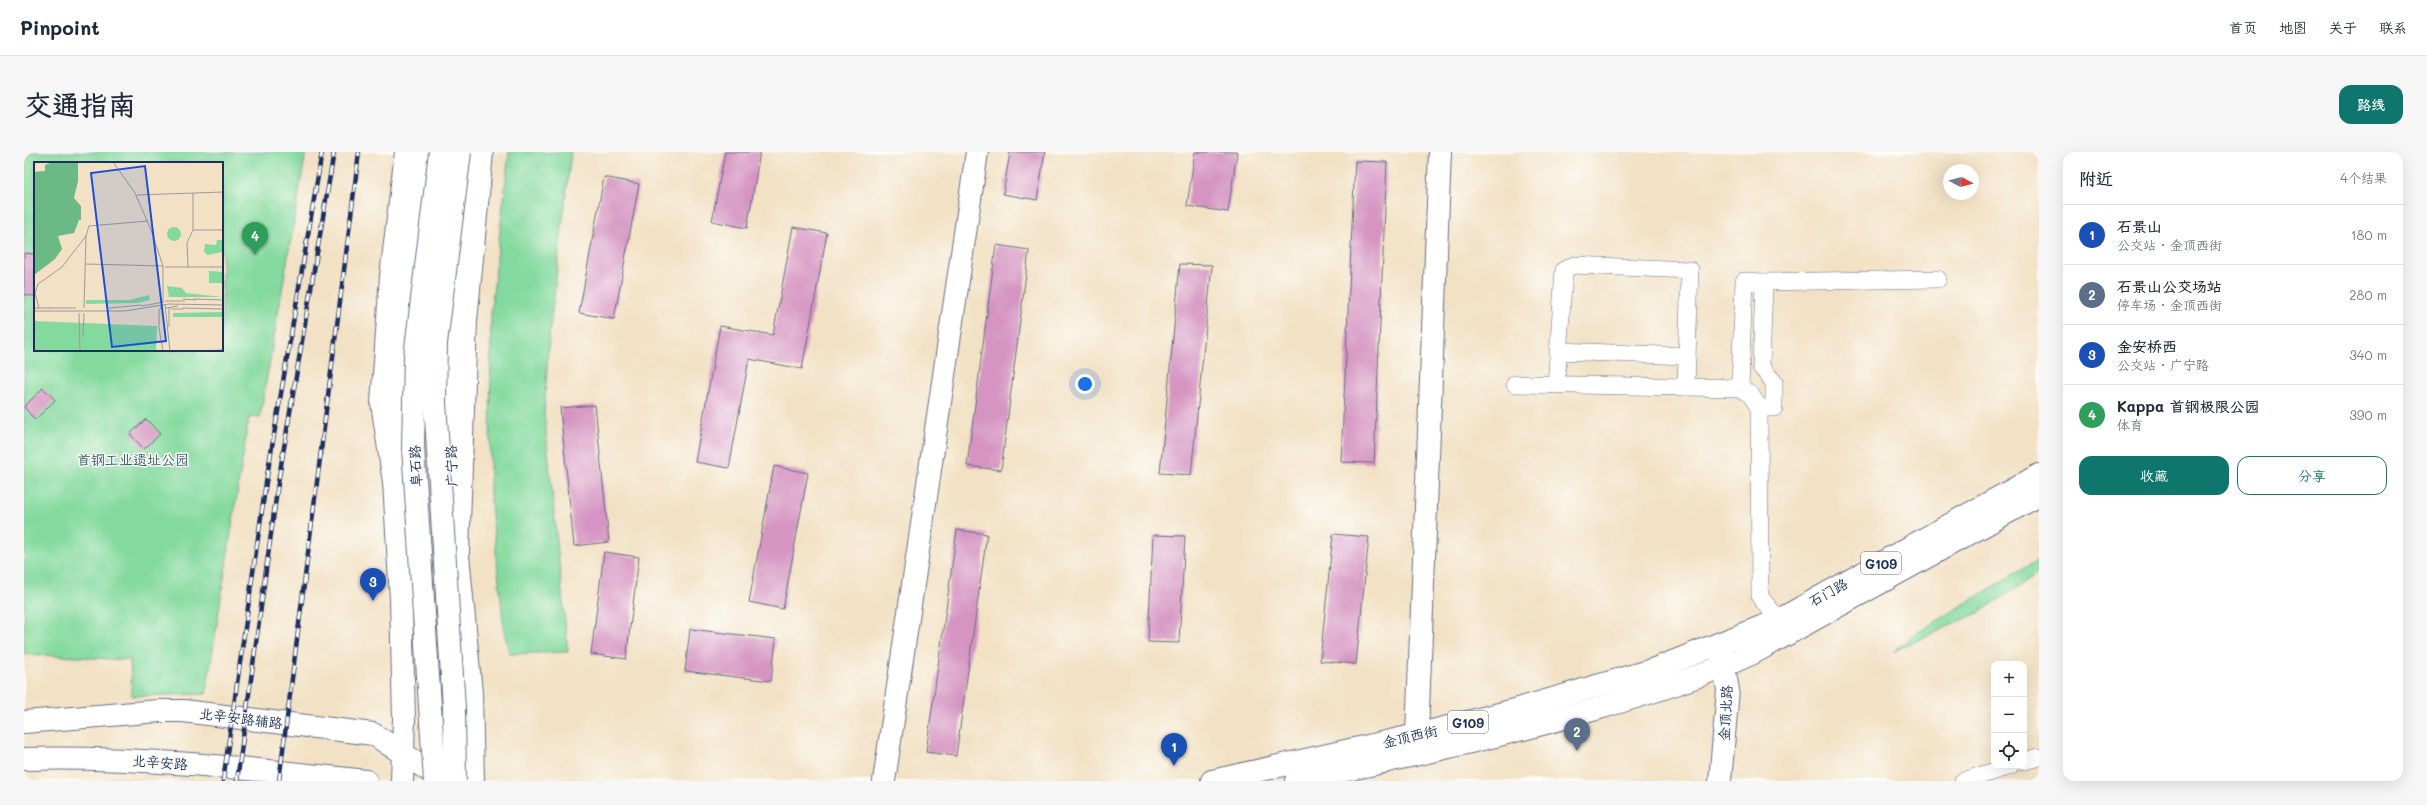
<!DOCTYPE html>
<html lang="zh">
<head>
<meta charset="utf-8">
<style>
	body { margin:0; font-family:Mali,"LXGW WenKai TC",sans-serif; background:#f6f6f7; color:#1f2937 }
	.controls { position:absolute; right:12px; bottom:12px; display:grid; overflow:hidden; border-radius:8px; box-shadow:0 4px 16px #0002 }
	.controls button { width:36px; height:36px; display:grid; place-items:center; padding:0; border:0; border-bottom:1px solid #e0e1e3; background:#fff; color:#1f2937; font:20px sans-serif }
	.compass { position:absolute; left:1919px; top:12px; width:36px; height:36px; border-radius:50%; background:#fff; box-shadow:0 4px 16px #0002; rotate:97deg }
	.you { position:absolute; left:1061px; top:232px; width:14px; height:14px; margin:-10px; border:3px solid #fff; border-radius:50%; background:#1a73e8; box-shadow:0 0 0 6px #1a73e833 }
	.badge { display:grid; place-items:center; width:26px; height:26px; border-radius:50%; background:#0f766e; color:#fff; font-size:13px; font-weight:700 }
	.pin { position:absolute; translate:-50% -33px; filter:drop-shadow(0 1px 2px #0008) }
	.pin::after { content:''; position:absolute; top:21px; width:14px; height:12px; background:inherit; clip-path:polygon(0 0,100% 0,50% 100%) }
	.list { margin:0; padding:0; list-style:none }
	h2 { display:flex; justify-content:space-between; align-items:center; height:52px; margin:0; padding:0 16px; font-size:17px }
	h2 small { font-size:13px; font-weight:400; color:#747a83 }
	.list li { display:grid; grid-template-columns:26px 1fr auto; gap:12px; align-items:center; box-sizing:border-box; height:60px; padding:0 16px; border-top:1px solid #e0e1e3 }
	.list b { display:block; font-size:15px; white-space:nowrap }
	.list p { margin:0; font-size:13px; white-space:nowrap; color:#747a83 }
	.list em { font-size:13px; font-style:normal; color:#747a83 }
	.actions { display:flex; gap:8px; padding:12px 16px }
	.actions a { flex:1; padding:9px 0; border:1px solid #0f766e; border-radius:12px; text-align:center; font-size:14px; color:#0f766e }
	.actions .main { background:#0f766e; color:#fff }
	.icon { flex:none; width:22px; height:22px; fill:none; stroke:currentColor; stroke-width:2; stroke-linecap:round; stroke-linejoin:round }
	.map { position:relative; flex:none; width:2015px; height:629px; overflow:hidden; border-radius:12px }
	header { display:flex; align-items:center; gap:24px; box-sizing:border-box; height:56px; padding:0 20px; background:#fff; border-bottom:1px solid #e0e1e3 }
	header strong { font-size:19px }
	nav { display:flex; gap:22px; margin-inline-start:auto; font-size:14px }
	.intro { display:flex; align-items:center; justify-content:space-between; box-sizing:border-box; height:96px; padding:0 24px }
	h1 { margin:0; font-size:28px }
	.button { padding:10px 18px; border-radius:12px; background:#0f766e; color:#fff; font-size:14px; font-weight:700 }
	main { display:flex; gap:24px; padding:0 24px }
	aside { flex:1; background:#fff; border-radius:12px; box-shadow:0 4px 16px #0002 }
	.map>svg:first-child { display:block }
</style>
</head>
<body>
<header>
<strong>Pinpoint</strong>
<nav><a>首页</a><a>地图</a><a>关于</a><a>联系</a></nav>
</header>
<div class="intro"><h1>交通指南</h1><a class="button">路线</a></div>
<main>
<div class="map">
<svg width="2015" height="629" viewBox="0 0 2015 629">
	<rect width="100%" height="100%" fill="#fdfcf7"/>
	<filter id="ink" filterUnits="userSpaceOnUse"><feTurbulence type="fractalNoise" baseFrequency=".025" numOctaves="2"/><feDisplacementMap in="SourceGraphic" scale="8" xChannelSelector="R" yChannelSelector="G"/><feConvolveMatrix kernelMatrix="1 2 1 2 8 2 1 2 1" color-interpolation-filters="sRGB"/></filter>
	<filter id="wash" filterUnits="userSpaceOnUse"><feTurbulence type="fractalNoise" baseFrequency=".012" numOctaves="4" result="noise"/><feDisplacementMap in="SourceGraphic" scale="16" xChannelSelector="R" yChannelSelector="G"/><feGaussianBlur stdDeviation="0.9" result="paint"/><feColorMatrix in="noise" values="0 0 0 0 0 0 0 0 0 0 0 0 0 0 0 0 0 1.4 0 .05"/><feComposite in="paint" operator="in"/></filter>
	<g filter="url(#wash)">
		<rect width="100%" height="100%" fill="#f2e1c4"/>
		<g fill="#84da9e" stroke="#50847e" fill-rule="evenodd">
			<path d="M 0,0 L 282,0 L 236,265 L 225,265 L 182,542 L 108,544 L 106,508 L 0,502 ZM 11,11 L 198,11 L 198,198 L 11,198 Z"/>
			<path d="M 485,0 L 547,0 L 525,185 L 520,260 L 544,500 L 485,502 L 480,478 L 466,341 L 467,159 Z"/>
			<path d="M 2015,407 L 2015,421 L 1956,460 L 1870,499 L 1890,483 Z"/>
		</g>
		<g id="blocks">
			<g fill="#d594c2">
				<path d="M 701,0 L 736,0 L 723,76 L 688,69 Z"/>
				<path d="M 986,0 L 1021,0 L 1013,48 L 979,42 Z"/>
				<path d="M 1171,0 L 1213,0 L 1204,60 L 1163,54 Z"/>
				<path d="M 1331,9 L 1363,10 L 1350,311 L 1317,310 Z"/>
				<path d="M 580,25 L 615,32 L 590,167 L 555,161 Z"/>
				<path d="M 769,75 L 803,81 L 778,217 L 725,207 L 705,316 L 671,310 L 696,174 L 749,183 Z"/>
				<path d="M 972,93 L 1005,98 L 977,318 L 943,314 Z"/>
				<path d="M 0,101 L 11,102 L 11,144 L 0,143 Z"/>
				<path d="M 1156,112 L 1188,113 L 1167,323 L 1136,321 Z"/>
				<path d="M 19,236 L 31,248 L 11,268 L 0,255 Z"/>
				<path d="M 571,253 L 585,390 L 550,394 L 536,256 Z"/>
				<path d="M 122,267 L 136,282 L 120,297 L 106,282 Z"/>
				<path d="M 750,314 L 784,321 L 759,457 L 725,450 Z"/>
				<path d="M 933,378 L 963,382 L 932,604 L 902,600 Z"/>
				<path d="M 1309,382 L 1345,385 L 1332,512 L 1296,509 Z"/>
				<path d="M 1129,383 L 1161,384 L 1155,491 L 1124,490 Z"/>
				<path d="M 580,400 L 615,405 L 602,507 L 567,502 Z"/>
				<path d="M 666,477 L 752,487 L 747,529 L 661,519 Z"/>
			</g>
		</g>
	</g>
	<g filter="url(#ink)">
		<use href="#blocks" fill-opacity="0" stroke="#666d82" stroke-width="1"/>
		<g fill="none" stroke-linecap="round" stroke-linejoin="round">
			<defs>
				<g id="street">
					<path d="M 1740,130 L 1914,127"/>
					<path d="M 1534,199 L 1663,204"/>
					<path d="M 1491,232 L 1716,236 L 1727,243 L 1735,256 L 1736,445 L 1755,468"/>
					<path d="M 1532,233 L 1540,118 L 1550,113 L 1666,118 L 1662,235"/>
					<path d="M 1716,236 L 1720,129 L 1740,130 L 1737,215 L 1750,230 L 1750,256 L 1735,256"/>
					<path d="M 2000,609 L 2015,605"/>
					<path d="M 1939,629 L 1986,614"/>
				</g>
				<g id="secondary">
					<path d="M 427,336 C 419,224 434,112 448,1"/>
					<path d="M 432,382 L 447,541 L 449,629"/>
					<path d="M 1696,495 L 1704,538 L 1696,629"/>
					<path d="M 0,570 L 135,559 L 159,559 L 349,582 L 421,629"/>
					<path d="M 1393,583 L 1416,0"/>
					<path d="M 378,629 L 380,567 L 377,447 L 370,330 L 376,204 L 401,0"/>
					<path d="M 860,629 L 953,0"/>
				</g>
				<path id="primary" d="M 0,607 C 114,604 229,617 342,629"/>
				<g id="highway">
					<path d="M 370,330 L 358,251 L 367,124 L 382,0"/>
					<path d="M 434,400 L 442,169 L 458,0"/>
					<path d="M 1188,629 L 1393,583 L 1491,558 L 1631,517 L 1755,468 L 2015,323"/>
					<path d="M 1272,629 C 1373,607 1473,586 1572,557 C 1626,541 1678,525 1729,501 L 2015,343"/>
				</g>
			</defs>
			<use href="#street" stroke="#666d82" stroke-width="18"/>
			<use href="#secondary" stroke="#666d82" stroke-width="24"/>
			<use href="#primary" stroke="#666d82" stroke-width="24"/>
			<use href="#highway" stroke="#666d82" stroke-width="24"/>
			<use href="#street" stroke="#fff" stroke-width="17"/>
			<use href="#secondary" stroke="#fff" stroke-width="22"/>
			<use href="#primary" stroke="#fff" stroke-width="22"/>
			<use href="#highway" stroke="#fff" stroke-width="22"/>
			<defs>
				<g id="rail">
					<path d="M 199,629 L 242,330 L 298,0"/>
					<path d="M 213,629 L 254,331 L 310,0"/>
					<path d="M 255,629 L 335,0"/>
				</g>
			</defs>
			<use href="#rail" stroke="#1b2f5e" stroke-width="4.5"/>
			<use href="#rail" stroke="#fdfcf7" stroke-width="3" stroke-dasharray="9" stroke-linecap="butt"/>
			<defs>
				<g id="highway-bridge">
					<path d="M 411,629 L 389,296 L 391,204 L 416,0"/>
					<path d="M 431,629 L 430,556 L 411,250 L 412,191 L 436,0"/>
				</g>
			</defs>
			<use href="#highway-bridge" stroke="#666d82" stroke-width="24" stroke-linecap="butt"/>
			<use href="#highway-bridge" stroke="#fff" stroke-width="22"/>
		</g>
	</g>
	<g text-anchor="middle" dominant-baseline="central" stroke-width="3" stroke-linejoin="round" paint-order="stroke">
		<g fill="#fdfcf7" stroke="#5f6c8c" stroke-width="1">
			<rect x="1837" y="400" width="40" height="22" rx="3"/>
			<rect x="1424" y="559" width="40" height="22" rx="3"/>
		</g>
		<g font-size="13" font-weight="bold" fill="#1b2f5e">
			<text x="1857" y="411">G109</text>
			<text x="1444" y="570">G109</text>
		</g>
		<g font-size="14" fill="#355a6e" stroke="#fdfcf7">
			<text x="109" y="307">首钢工业遗址公园</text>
		</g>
		<g font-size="14" fill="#1b2f5e" stroke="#fdfcf7">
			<text transform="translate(391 314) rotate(-93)">阜石路</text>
			<text transform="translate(427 314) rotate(-92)">广宁路</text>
			<text transform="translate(1804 440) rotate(-29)">石门路</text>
			<text transform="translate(1701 561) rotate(-87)">金顶北路</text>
			<text transform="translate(217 566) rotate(7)">北辛安路辅路</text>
			<text transform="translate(1386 584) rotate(-13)">金顶西街</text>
			<text transform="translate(136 610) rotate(4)">北辛安路</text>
		</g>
	</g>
	<g transform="translate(10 10)">
		<rect width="189" height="189" fill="#f2e1c4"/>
		<path d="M133 72a7 7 0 1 1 14 0a7 7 0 1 1-14 0ZM 183,78 L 189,78 L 189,90 L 173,93 L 170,89 L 171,82 L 182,83 ZM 175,109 L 189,110 L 189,121 L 175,121 ZM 133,124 L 148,126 L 152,131 L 189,135 L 135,135 ZM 115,133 L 116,138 L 103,141 L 52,142 L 52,138 L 95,138 ZM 189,150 L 189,155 L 139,155 L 139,151 ZM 0,159 L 123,164 L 122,189 L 0,189 Z" fill="#84da9e"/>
		<path d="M 19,0 L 44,0 L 44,19 L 40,36 L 47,44 L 47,58 L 45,58 L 40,71 L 24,74 L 28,87 L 21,97 L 0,113 L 0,10 L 11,9 L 11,3 Z" fill="#6bba85"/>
		<path fill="none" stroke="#9c9a9b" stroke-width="1" d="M 79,0 L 101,31 L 117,68 L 129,104 L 129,140M 103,33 L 189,30M 159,68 L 189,68M 52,102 L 129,104M 131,105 L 189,105M 154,105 L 153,81 L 159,68 L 159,31M 149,137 L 162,138M 160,137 L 189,138M 131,139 L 151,139M 128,143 L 125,149 L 125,166 L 129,189M 131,143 L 136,189M 108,144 L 130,140M 135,145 L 135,165M 0,146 L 16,146M 5,146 L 1,131 L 4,122 L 28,105 L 52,74 L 55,64 L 114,59M 15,146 L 42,146M 50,146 L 52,74M 75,146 L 108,143M 132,146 L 144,144M 149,146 L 189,147M 137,147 L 150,147M 0,149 L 91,149 L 135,142 L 189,143M 45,151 L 46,189M 49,175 L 50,151M 162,189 L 189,188"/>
		<path fill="#1d4ed8" fill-opacity="0.15" stroke="#1d4ed8" stroke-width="2" d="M 111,4 L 132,179 L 78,185 L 57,11 Z"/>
		<rect width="189" height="189" fill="none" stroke="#1b2f5e" stroke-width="2"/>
	</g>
</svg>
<div class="controls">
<button>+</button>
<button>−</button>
<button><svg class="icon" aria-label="locate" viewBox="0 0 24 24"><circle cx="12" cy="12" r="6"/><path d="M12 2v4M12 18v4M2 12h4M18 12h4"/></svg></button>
</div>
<svg class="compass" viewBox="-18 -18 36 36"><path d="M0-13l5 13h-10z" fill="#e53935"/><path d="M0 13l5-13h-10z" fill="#747a83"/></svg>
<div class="you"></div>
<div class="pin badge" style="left:1150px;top:614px;background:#1a4fb4">1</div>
<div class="pin badge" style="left:1553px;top:599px;background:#5c6f8a">2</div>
<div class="pin badge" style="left:349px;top:449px;background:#1a4fb4">3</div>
<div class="pin badge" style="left:231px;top:103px;background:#2e9e5b">4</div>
</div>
<aside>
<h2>附近<small>4个结果</small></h2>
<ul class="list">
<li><span class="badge" style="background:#1a4fb4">1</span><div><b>石景山</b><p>公交站 · 金顶西街</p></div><em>180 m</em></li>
<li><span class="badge" style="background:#5c6f8a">2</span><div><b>石景山公交场站</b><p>停车场 · 金顶西街</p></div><em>280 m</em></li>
<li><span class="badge" style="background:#1a4fb4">3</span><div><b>金安桥西</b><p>公交站 · 广宁路</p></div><em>340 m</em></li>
<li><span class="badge" style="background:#2e9e5b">4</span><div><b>Kappa 首钢极限公园</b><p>体育</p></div><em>390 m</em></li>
</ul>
<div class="actions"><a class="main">收藏</a><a>分享</a></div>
</aside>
</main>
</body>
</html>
